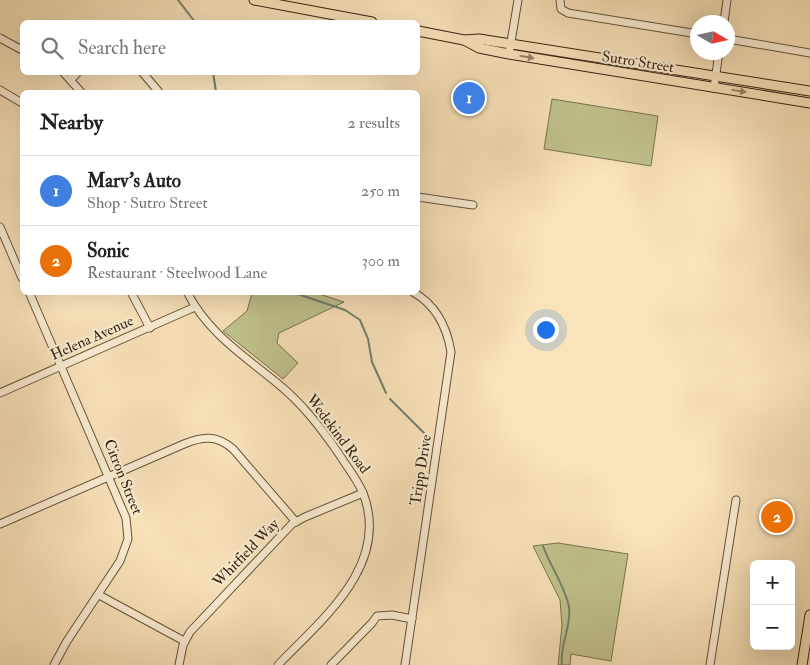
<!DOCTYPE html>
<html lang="en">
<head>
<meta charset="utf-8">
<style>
	body { margin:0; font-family:"IM FELL Double Pica",serif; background:#f2f2f2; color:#222 }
	.controls { position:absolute; right:15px; bottom:15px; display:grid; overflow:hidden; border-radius:8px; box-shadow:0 5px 20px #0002 }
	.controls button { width:45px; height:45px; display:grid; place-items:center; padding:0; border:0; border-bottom:1px solid #e0e0e0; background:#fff; color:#222; font:25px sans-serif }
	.compass { position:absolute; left:690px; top:15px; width:45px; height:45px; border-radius:50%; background:#fff; box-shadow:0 5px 20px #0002; rotate:99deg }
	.you { position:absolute; left:545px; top:329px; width:18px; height:18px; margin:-12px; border:4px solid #fff; border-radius:50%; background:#1a73e8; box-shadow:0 0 0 8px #1a73e833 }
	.badge { display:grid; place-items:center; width:32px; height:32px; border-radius:50%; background:#b45309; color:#fff; font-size:16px; font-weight:700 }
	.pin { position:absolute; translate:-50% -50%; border:2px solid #fff; box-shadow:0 1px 5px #0006 }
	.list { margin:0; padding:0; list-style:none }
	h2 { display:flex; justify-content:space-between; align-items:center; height:65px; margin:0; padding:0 20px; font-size:21px }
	h2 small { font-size:16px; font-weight:400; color:#767676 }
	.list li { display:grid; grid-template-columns:32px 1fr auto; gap:15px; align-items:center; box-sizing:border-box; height:70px; padding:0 20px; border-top:1px solid #e0e0e0 }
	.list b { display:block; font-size:19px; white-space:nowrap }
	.list p { margin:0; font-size:16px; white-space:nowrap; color:#767676 }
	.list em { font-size:16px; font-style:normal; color:#767676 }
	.icon { flex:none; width:28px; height:28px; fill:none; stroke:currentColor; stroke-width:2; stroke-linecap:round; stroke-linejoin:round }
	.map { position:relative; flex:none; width:810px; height:665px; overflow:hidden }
	.search { position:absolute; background:#fff; box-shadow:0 5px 20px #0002; left:20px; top:20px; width:400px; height:55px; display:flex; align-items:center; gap:12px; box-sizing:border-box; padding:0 18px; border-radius:8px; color:#767676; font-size:19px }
	.panel { position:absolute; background:#fff; box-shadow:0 5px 20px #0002; left:20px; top:90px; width:400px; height:205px; border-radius:8px }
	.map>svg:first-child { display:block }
</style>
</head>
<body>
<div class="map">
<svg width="810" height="665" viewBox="0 0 810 665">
	<rect width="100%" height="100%" fill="#f9e3bb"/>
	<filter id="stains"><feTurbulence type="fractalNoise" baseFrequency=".004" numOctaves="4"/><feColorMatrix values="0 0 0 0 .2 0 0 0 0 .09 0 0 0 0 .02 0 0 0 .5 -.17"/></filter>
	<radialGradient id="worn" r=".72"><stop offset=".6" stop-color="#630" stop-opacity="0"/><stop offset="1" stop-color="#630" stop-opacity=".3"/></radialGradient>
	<g fill="#c1c38e" stroke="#7a724e">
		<path d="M 552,99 L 658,116 L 651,166 L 544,149 Z"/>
		<path d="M 252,293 L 316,293 L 344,302 L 279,333 L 277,343 L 298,363 L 283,379 L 223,331 L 247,311 Z"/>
		<path d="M 558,543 L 628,554 L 611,661 L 571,654 L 570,665 L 558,665 L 562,625 L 560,600 L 533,546 Z"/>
	</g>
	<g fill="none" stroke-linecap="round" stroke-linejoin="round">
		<g stroke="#74806c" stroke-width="2">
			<path d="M 178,0 L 195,22"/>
			<path d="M 213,72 L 216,92"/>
			<path d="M 292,292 L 345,310 L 360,320 L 368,339 L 372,362 L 386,393"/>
			<path d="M 390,399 L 430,439"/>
			<path d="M 543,546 C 550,566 565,586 569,607 C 572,627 559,645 562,665"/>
		</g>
		<defs>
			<g id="minor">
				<path d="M 560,0 L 561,9 L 568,13 L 698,34"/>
				<path d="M 724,22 L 727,0"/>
				<path d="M 0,38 L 22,50"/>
				<path d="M 728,39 L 810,53"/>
				<path d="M 509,54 L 518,0"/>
				<path d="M 63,72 L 81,92"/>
				<path d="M 142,72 L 159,92"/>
				<path d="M 71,80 L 78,72"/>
				<path d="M 714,88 L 719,52"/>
				<path d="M 0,90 L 22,103"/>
				<path d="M 418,197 L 473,205"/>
				<path d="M 0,227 L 22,278"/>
				<path d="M 29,292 L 126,518 L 128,539 L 120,561 L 67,641 L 54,665"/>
				<path d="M 131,292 L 150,328"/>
				<path d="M 187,292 C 208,333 243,355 277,383 C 302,403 321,428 339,454 C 347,467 357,479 363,493 C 391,565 322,619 278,665"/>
				<path d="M 0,393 L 195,307"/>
				<path d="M 0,524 L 184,444 C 203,436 217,435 233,449 L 296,522"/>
				<path d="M 99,595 L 184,641"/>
				<path d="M 179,665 L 183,645 L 190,632 L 292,524 L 305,517 L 363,493"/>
				<path d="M 331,665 L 372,623 L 377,616 L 392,615 L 412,619"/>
				<path d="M 405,665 L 451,352 C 447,327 436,305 413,292"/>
				<path d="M 710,665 L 736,500"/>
			</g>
			<g id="major">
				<path d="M 254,0 L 372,22"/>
				<path d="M 418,31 L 464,40 L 479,39 L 810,91"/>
				<path d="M 464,40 L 479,48 L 509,54 L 810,103"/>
				<path d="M 802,665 L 810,615"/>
			</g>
		</defs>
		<use href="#minor" stroke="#64523a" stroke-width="9"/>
		<use href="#major" stroke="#33220f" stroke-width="11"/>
		<use href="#minor" stroke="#fbedd3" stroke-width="7"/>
		<use href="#major" stroke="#f9e3bb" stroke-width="9"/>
	</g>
	<defs><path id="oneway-solid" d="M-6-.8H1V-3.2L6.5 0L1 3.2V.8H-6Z" transform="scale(1.25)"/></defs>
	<g fill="#968265">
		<use href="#oneway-solid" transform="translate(527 57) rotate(10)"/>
		<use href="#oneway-solid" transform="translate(739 91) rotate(9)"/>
	</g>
	<g text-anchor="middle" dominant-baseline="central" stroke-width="4.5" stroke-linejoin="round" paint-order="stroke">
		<g font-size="15" fill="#33220f" stroke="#fbedd3">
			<text transform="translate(638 62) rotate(9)">Sutro Street</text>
			<text transform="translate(92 338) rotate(-24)">Helena Avenue</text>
			<text transform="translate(338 434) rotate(53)">Wedekind Road</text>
			<text transform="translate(421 470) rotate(-81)">Tripp Drive</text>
			<text transform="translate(123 477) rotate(68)">Citron Street</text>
			<text transform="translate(246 553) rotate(-46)">Whitfield Way</text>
		</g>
	</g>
	<rect width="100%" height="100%" filter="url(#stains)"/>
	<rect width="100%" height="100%" fill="url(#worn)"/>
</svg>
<div class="controls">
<button>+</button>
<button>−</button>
</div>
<svg class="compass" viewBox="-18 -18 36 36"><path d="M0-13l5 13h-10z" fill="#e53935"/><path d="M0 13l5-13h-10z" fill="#767676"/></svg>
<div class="you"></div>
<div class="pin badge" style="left:469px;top:98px;background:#3f7fe0">1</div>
<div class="pin badge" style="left:777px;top:517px;background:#e8710a">2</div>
<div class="search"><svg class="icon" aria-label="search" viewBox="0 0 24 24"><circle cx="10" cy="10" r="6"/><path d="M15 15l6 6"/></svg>Search here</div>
<section class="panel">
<h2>Nearby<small>2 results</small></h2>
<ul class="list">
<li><span class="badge" style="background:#3f7fe0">1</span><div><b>Marv's Auto</b><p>Shop · Sutro Street</p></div><em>250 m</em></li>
<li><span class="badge" style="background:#e8710a">2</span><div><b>Sonic</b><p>Restaurant · Steelwood Lane</p></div><em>300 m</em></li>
</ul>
</section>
</div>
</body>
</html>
